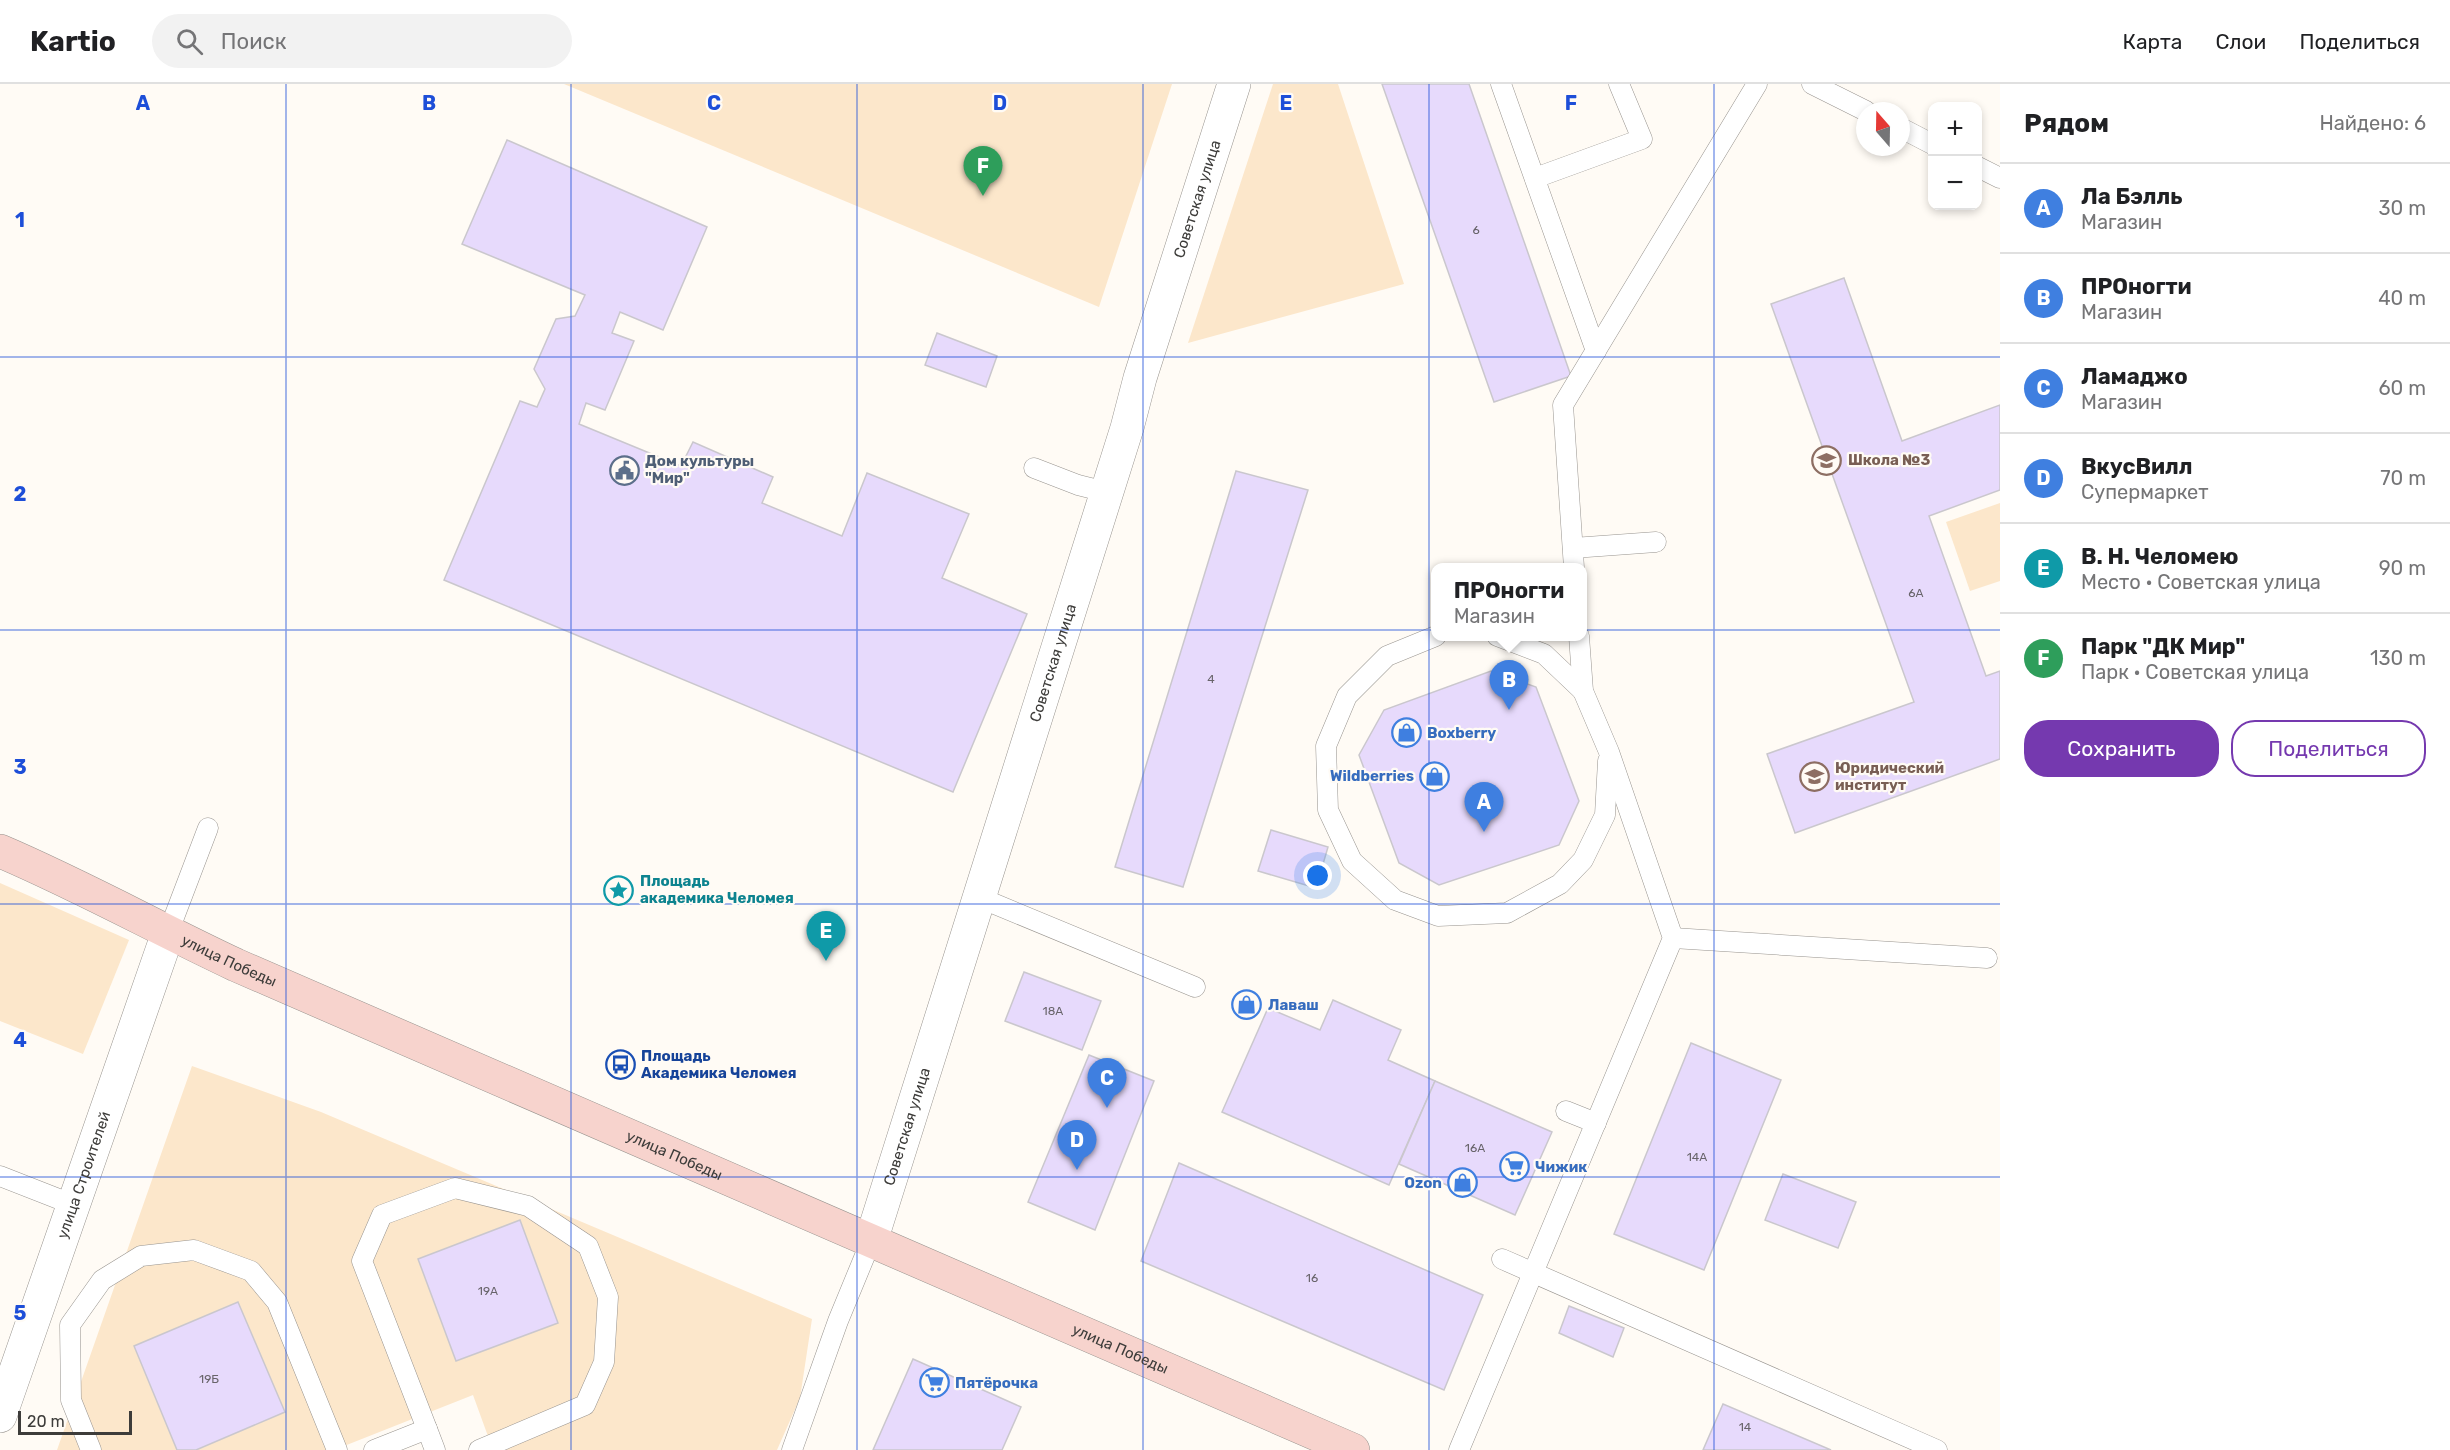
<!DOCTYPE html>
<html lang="ru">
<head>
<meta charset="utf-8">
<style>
	body { margin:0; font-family:Rubik,sans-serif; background:#f2f2f2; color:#202124 }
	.controls { position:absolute; right:18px; top:18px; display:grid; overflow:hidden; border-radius:12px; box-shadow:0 3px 9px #0003 }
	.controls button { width:54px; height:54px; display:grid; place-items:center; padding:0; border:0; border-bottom:2px solid #e0e0e0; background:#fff; color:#202124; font:30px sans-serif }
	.compass { position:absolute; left:1856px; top:18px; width:54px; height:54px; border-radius:50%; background:#fff; box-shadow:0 3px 9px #0003; rotate:340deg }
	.scale { position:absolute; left:18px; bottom:15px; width:114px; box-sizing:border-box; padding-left:6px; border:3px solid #3d3c3a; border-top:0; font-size:16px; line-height:21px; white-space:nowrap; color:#3d3c3a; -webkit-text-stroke:4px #fffbf5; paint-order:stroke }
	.you { position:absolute; left:1318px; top:792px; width:21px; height:21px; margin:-15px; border:4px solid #fff; border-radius:50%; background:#1a73e8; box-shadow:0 0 0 9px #1a73e833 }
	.badge { display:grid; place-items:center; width:39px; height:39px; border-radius:50%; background:#7539af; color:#fff; font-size:20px; font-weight:700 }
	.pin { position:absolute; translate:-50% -50px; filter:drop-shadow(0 2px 3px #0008) }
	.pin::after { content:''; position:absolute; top:32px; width:21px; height:18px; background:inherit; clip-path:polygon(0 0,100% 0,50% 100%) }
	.popup { position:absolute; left:1431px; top:479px; width:156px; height:78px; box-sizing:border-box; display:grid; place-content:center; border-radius:12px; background:#fff; filter:drop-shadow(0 2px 4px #0005); font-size:20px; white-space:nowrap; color:#757577 }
	.popup b { font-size:22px; color:#202124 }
	.popup::after { content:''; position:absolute; left:50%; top:100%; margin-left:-12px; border:12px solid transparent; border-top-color:#fff }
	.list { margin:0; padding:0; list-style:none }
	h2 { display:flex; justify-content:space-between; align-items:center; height:78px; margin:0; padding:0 24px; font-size:26px }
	h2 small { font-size:20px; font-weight:400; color:#757577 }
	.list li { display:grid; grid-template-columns:39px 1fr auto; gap:18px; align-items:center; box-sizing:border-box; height:90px; padding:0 24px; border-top:2px solid #e0e0e0 }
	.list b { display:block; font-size:22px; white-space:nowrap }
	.list p { margin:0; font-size:20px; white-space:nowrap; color:#757577 }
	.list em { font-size:20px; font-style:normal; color:#757577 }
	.actions { display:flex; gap:12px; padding:18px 24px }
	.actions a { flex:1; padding:14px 0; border:2px solid #7539af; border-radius:24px; text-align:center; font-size:21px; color:#7539af }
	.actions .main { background:#7539af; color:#fff }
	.icon { flex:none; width:33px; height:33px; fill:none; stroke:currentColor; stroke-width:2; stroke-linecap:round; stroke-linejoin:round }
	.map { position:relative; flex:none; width:2000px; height:1366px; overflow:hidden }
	header { display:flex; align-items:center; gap:36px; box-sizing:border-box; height:84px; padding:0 30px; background:#fff; border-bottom:2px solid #e0e0e0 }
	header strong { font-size:28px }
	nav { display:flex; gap:33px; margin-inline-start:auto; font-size:21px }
	.search { width:420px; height:54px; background:#f2f2f2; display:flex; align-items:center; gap:15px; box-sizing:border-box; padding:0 21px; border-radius:33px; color:#757577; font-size:22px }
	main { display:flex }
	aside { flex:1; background:#fff }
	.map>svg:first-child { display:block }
</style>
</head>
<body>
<header>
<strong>Kartio</strong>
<div class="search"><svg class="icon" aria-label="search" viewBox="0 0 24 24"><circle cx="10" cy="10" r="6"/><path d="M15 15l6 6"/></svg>Поиск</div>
<nav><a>Карта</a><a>Слои</a><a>Поделиться</a></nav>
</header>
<main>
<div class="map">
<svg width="2000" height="1366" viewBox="0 0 2000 1366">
	<rect width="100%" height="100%" fill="#fffbf5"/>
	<g fill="#fce7cb">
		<path d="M 564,0 L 1172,0 L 1099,223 Z"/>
		<path d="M 1273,0 L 1338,0 L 1404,200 L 1188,259 Z"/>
		<path d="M 2000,419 L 2000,497 L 1970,507 L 1946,438 Z"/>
		<path d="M 0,799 L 129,856 L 83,970 L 0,937 Z"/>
		<path d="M 192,982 L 321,1028 L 812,1235 L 800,1314 L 777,1366 L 493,1366 L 473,1311 L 334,1366 L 57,1366 Z"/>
	</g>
	<g fill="#e7dafc" stroke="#cac7cd" stroke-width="1.5">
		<path d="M 1382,0 L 1469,0 L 1571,292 L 1494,318 Z"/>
		<path d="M 507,56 L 707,143 L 663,246 L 620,228 L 612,249 L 634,257 L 605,326 L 586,319 L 579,340 L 681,382 L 693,358 L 773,393 L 762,419 L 842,452 L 867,389 L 969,430 L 942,494 L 1027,530 L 953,708 L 444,496 L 520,317 L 537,323 L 545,305 L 534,285 L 556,235 L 575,232 L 585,211 L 462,160 Z"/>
		<path d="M 1844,194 L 1902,357 L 2000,321 L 2000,406 L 1929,432 L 1986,592 L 2000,587 L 2000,675 L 1795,749 L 1767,670 L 1914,618 L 1771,220 Z"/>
		<path d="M 937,249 L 997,272 L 986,303 L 925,281 Z"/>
		<path d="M 1236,387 L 1308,406 L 1183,803 L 1115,783 Z"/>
		<path d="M 1491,587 L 1536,603 L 1579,717 L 1559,761 L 1439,801 L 1399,779 L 1359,671 L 1384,626 Z"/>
		<path d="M 1271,746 L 1328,763 L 1316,804 L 1258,787 Z"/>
		<path d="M 1024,888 L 1101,917 L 1082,966 L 1005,937 Z"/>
		<path d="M 1333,916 L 1401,946 L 1388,976 L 1435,997 L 1389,1101 L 1222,1028 L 1268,924 L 1320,946 Z"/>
		<path d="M 1691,959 L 1781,996 L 1704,1186 L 1614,1150 Z"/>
		<path d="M 1089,971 L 1154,997 L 1095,1146 L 1028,1118 Z"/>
		<path d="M 1435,997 L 1552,1048 L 1515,1131 L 1399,1080 Z"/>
		<path d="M 1179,1079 L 1483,1211 L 1444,1306 L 1141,1177 Z"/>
		<path d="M 1783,1090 L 1856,1118 L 1838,1164 L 1765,1136 Z"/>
		<path d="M 520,1136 L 558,1239 L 456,1277 L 418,1175 Z"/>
		<path d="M 238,1218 L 285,1328 L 196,1366 L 177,1366 L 134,1262 Z"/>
		<path d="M 1569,1222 L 1624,1244 L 1613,1273 L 1559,1249 Z"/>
		<path d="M 913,1275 L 1021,1323 L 1002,1366 L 873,1366 Z"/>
		<path d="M 1723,1320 L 1831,1366 L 1703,1366 Z"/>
	</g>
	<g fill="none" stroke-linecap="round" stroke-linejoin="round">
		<defs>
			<g id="lane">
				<path d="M 1501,0 L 1596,267"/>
				<path d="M 1812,0 L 1866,27"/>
				<path d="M 1901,44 L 1932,60"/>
				<path d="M 1978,83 L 2000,94"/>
				<path d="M 1535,94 L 1642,55 L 1619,0"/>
				<path d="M 1034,384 L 1078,401 L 1106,408"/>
				<path d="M 1573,464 L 1656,458"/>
				<path d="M 1574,484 L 1563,321 L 1757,0"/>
				<path d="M 1436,552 L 1387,572 L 1347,612 L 1326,662 L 1328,726 L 1352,777 L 1395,816 L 1438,832 L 1507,829 L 1560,800 L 1583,776 L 1605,731 L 1608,677"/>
				<path d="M 1497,552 L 1544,570 L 1583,607"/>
				<path d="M 978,813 L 1195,903"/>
				<path d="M 168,849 L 208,744"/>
				<path d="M 1673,854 L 1987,874"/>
				<path d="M 1566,1027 L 1596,1039"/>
				<path d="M 0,1092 L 74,1121"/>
				<path d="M 1502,1175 L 1937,1366"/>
				<path d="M 427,1345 L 362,1177 L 382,1131 L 455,1104 L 528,1122 L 588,1162 L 608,1213 L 604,1278 L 585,1321 L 479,1366"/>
				<path d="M 91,1366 L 71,1316 L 70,1241 L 102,1196 L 141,1172 L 194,1166 L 251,1187 L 277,1218 L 337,1366"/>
				<path d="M 374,1366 L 427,1345 L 435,1366"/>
				<path d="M 792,1366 L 838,1237 L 871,1157"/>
				<path d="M 1459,1366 L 1673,854 L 1609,668 L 1583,607 L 1579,552"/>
			</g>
			<g id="street">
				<path id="s1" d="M 871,1157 L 1127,344 L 1140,294 L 1234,0"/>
				<path id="s2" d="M 0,1332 L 168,849"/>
			</g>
			<g id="secondary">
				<path id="s3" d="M 0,767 C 80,801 157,844 236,881 L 1353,1366"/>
			</g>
		</defs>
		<use href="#lane" stroke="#98948f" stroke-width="21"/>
		<use href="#street" stroke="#98948f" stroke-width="34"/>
		<use href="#secondary" stroke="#98948f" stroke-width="34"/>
		<use href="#lane" stroke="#fff" stroke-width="20"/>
		<use href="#street" stroke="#fff" stroke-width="33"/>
		<use href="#secondary" stroke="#f7d3cd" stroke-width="33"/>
	</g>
	<path fill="none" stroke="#1d4ed8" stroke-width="1.5" stroke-opacity="0.55" d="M 286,0 L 286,1366M 571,0 L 571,1366M 857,0 L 857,1366M 1143,0 L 1143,1366M 1429,0 L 1429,1366M 1714,0 L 1714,1366M 0,273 L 2000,273M 0,546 L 2000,546M 0,820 L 2000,820M 0,1093 L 2000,1093"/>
	<defs>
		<symbol id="school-ring" viewBox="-11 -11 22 22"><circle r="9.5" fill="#fffbf5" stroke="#8d6e63" stroke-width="1.5"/><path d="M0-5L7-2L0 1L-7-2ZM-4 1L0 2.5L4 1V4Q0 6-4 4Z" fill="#8d6e63"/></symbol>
		<symbol id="civic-ring" viewBox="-11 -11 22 22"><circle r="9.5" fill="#fffbf5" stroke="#5c6f8a" stroke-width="1.5"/><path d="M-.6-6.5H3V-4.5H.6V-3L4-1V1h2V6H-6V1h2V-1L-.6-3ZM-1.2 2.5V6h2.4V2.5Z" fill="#5c6f8a"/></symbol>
		<symbol id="shop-ring" viewBox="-11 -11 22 22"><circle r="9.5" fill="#fffbf5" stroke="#3f7fe0" stroke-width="1.5"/><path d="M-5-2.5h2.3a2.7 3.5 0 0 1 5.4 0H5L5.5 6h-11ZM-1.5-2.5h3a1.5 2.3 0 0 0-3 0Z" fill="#3f7fe0"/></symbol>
		<symbol id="sight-ring" viewBox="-11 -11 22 22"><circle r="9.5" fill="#fffbf5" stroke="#0f9aa8" stroke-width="1.5"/><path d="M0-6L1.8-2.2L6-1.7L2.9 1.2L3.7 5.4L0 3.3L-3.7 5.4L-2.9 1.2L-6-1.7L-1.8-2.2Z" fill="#0f9aa8"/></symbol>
		<symbol id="bus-ring" viewBox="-11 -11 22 22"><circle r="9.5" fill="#fffbf5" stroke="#1a4fb4" stroke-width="1.5"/><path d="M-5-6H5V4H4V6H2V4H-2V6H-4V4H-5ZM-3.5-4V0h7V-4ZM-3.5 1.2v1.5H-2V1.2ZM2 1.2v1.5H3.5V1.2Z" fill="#1a4fb4"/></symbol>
		<symbol id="supermarket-ring" viewBox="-11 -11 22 22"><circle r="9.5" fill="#fffbf5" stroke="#3f7fe0" stroke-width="1.5"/><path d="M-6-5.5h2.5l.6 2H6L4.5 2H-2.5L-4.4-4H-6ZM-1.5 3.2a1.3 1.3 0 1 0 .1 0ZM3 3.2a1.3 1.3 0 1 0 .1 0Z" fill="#3f7fe0"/></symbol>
	</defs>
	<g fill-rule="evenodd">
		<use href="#school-ring" x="1810" y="360" width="33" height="33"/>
		<use href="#civic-ring" x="608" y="370" width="33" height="33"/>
		<use href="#shop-ring" x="1390" y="632" width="33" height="33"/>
		<use href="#shop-ring" x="1418" y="676" width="33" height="33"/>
		<use href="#school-ring" x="1798" y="676" width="33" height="33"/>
		<use href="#sight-ring" x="602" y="790" width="33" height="33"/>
		<use href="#shop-ring" x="1230" y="904" width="33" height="33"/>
		<use href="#bus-ring" x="604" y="964" width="33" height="33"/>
		<use href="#supermarket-ring" x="1498" y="1066" width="33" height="33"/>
		<use href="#shop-ring" x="1446" y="1082" width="33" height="33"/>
		<use href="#supermarket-ring" x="918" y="1282" width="33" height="33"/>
	</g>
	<g text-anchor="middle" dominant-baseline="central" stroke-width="4.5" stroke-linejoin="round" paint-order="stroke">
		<g font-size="12" fill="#68646a">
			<text x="1476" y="146">6</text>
			<text x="1916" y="509">6А</text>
			<text x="1211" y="595">4</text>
			<text x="1053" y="927">18А</text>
			<text x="1475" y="1064">16А</text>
			<text x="1697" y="1073">14А</text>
			<text x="1312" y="1194">16</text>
			<text x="488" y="1207">19А</text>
			<text x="209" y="1295">19Б</text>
			<text x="1745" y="1343">14</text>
		</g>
		<g font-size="15" fill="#3d3c3a" stroke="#fffbf5">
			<text stroke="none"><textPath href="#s1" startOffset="1092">Советская улица</textPath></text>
			<text stroke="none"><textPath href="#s1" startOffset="606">Советская улица</textPath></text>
			<text stroke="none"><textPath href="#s3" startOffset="254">улица Победы</textPath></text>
			<text stroke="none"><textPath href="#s1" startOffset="120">Советская улица</textPath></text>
			<text stroke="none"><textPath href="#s3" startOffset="740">улица Победы</textPath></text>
			<text stroke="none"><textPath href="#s2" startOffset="255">улица Строителей</textPath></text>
			<text stroke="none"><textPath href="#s3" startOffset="1226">улица Победы</textPath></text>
		</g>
		<g font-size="15" font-weight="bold" fill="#785e54" stroke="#fffbf5" text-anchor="start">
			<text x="1848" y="376">Школа №3</text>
			<text x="1835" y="684">Юридический<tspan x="1835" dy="17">институт</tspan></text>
		</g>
		<g font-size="15" font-weight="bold" fill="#4e5e75" stroke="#fffbf5" text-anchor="start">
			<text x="645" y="377">Дом культуры<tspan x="645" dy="17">"Мир"</tspan></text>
		</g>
		<g font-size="15" font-weight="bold" fill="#366cbe" stroke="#fffbf5" text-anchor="start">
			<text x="1427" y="649">Boxberry</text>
			<text x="1414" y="692" text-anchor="end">Wildberries</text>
			<text x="1268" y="921">Лаваш</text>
			<text x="1535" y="1083">Чижик</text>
			<text x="1442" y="1099" text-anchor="end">Ozon</text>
			<text x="955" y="1299">Пятёрочка</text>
		</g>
		<g font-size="15" font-weight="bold" fill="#0d838f" stroke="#fffbf5" text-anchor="start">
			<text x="640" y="797">Площадь<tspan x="640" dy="17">академика Челомея</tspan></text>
		</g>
		<g font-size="15" font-weight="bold" fill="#164399" stroke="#fffbf5" text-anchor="start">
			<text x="641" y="972">Площадь<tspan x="641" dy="17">Академика Челомея</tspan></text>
		</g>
	</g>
	<g font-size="20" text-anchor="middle" font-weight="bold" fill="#1d4ed8" stroke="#fffbf5" stroke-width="4.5" stroke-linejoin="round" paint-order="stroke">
		<text x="143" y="26">A</text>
		<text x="429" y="26">B</text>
		<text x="714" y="26">C</text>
		<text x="1000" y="26">D</text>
		<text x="1286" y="26">E</text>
		<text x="1571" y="26">F</text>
		<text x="20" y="143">1</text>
		<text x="20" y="417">2</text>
		<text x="20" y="690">3</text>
		<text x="20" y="963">4</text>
		<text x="20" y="1236">5</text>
	</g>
</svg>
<div class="controls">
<button>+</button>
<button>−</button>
</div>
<svg class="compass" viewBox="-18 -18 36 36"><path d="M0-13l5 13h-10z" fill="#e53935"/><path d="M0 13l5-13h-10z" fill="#757577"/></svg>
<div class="scale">20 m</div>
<div class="you"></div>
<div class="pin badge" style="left:1484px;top:748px;background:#3f7fe0">A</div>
<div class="pin badge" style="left:1509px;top:626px;background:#3f7fe0">B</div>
<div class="popup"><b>ПРОногти</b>Магазин</div>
<div class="pin badge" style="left:1107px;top:1024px;background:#3f7fe0">C</div>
<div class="pin badge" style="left:1077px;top:1086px;background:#3f7fe0">D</div>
<div class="pin badge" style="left:826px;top:877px;background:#0f9aa8">E</div>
<div class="pin badge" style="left:983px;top:112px;background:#2e9e5b">F</div>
</div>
<aside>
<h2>Рядом<small>Найдено: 6</small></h2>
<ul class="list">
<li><span class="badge" style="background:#3f7fe0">A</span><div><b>Ла Бэлль</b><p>Магазин</p></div><em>30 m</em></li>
<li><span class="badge" style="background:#3f7fe0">B</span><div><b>ПРОногти</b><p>Магазин</p></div><em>40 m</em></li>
<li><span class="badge" style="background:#3f7fe0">C</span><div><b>Ламаджо</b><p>Магазин</p></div><em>60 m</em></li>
<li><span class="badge" style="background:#3f7fe0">D</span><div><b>ВкусВилл</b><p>Супермаркет</p></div><em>70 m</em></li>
<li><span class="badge" style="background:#0f9aa8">E</span><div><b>В. Н. Челомею</b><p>Место · Советская улица</p></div><em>90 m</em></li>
<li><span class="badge" style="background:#2e9e5b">F</span><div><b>Парк &quot;ДК Мир&quot;</b><p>Парк · Советская улица</p></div><em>130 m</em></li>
</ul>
<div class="actions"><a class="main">Сохранить</a><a>Поделиться</a></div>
</aside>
</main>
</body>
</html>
